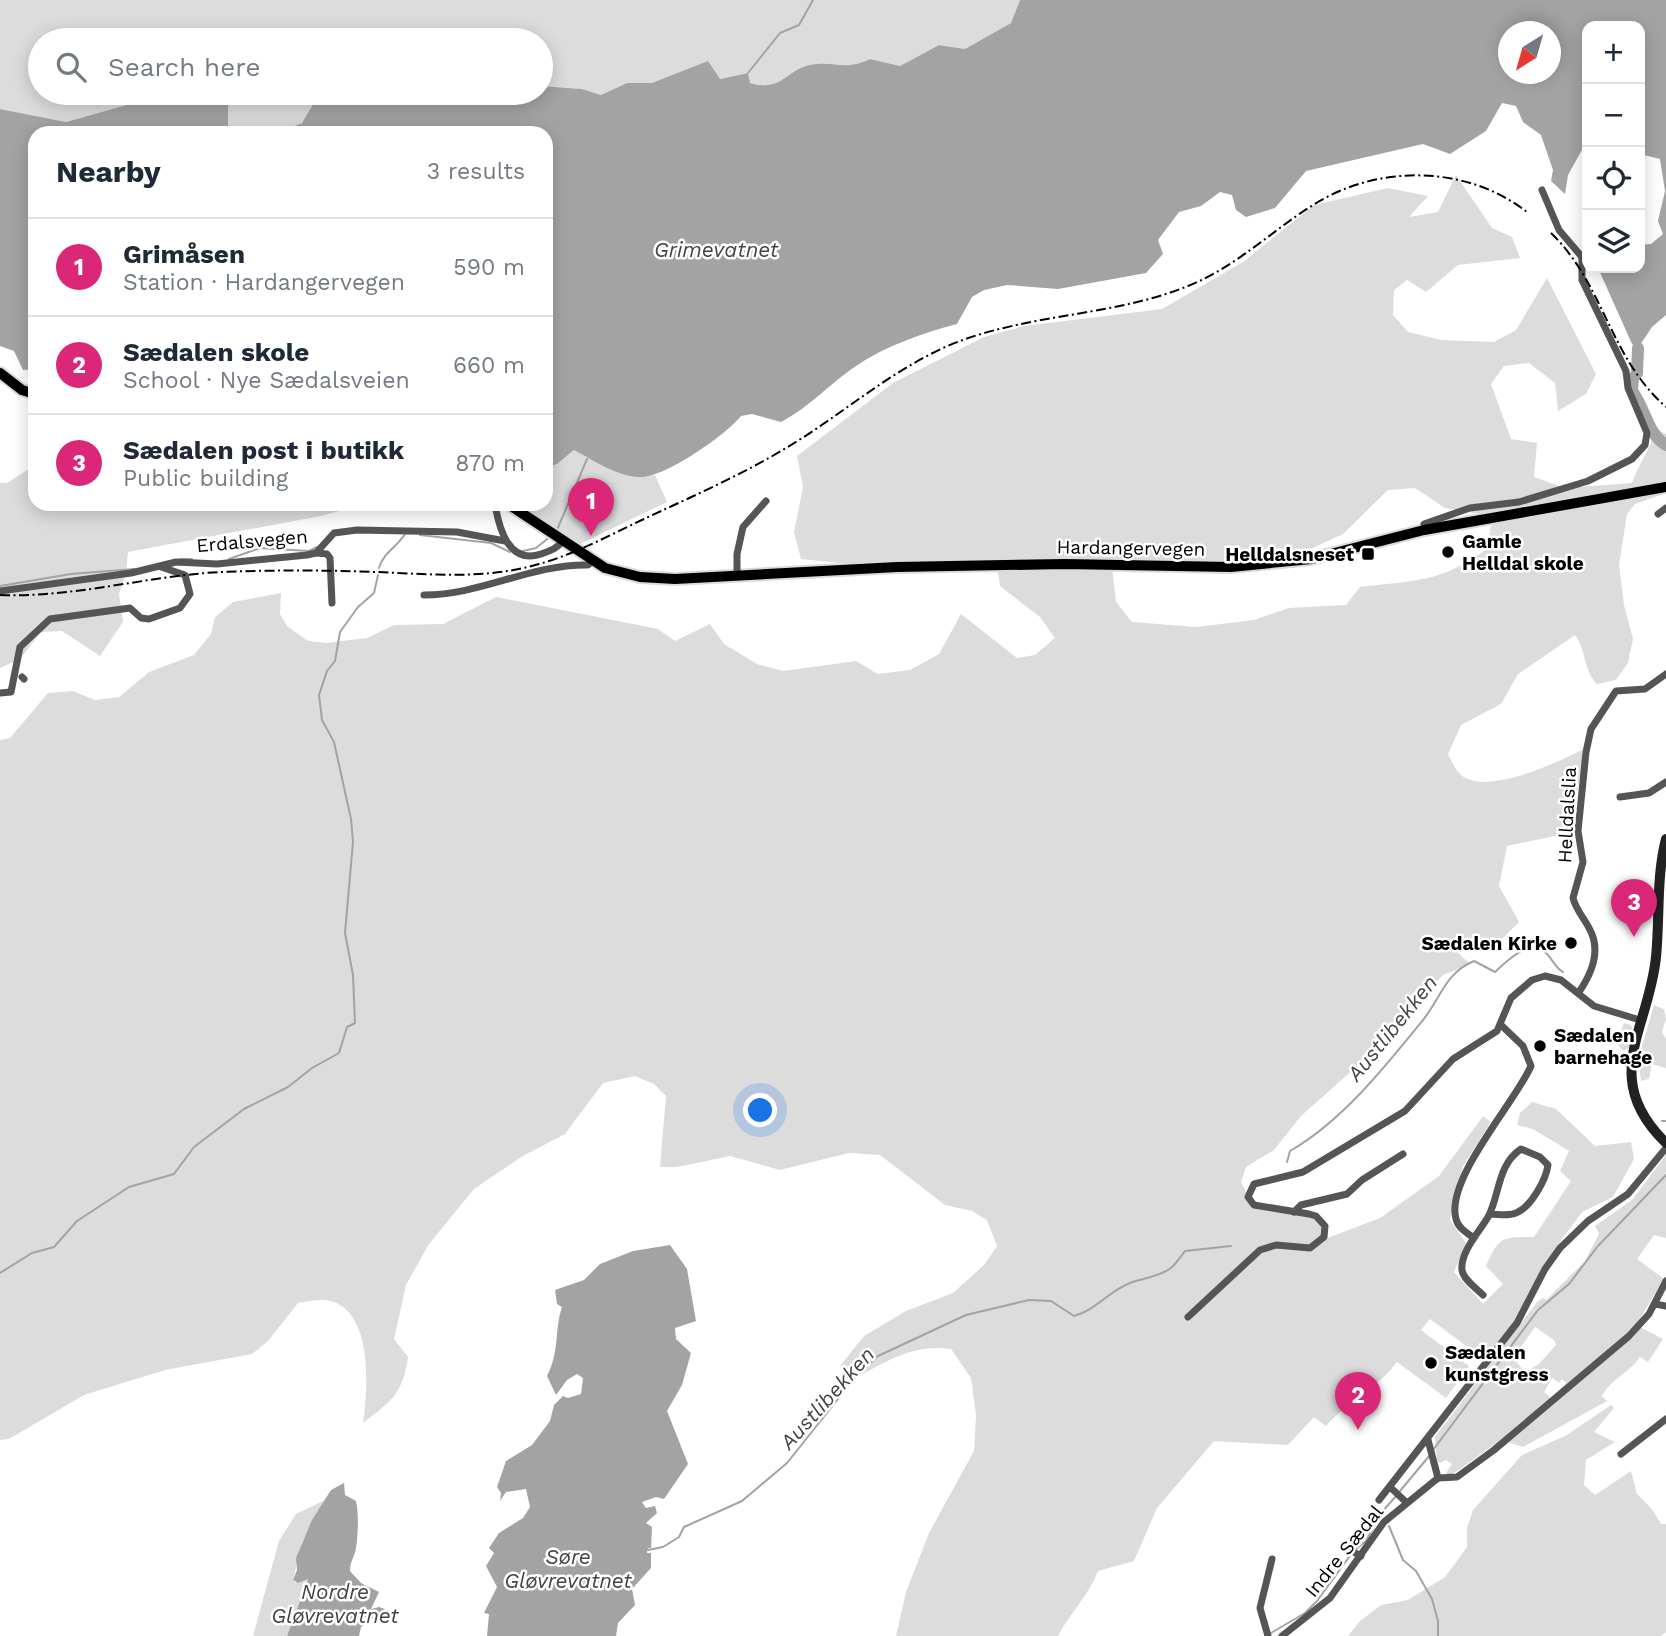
<!DOCTYPE html>
<html lang="en">
<head>
<meta charset="utf-8">
<style>
	body { margin:0; font-family:"Work Sans",sans-serif; background:#f6f6f7; color:#1f2937 }
	.controls { position:absolute; right:21px; top:21px; display:grid; overflow:hidden; border-radius:14px; box-shadow:0 4px 18px #0003 }
	.controls button { width:63px; height:63px; display:grid; place-items:center; padding:0; border:0; border-bottom:2px solid #e0e1e3; background:#fff; color:#1f2937; font:35px sans-serif }
	.compass { position:absolute; left:1498px; top:21px; width:63px; height:63px; border-radius:50%; background:#fff; box-shadow:0 4px 18px #0003; rotate:217deg }
	.you { position:absolute; left:761px; top:1111px; width:24px; height:24px; margin:-18px; border:5px solid #fff; border-radius:50%; background:#1a73e8; box-shadow:0 0 0 10px #1a73e833 }
	.badge { display:grid; place-items:center; width:46px; height:46px; border-radius:50%; background:#db2777; color:#fff; font-size:23px; font-weight:700 }
	.pin { position:absolute; translate:-50% -58px; filter:drop-shadow(0 2px 4px #0008) }
	.pin::after { content:''; position:absolute; top:37px; width:24px; height:21px; background:inherit; clip-path:polygon(0 0,100% 0,50% 100%) }
	.list { margin:0; padding:0; list-style:none }
	h2 { display:flex; justify-content:space-between; align-items:center; height:91px; margin:0; padding:0 28px; font-size:30px }
	h2 small { font-size:23px; font-weight:400; color:#747a83 }
	.list li { display:grid; grid-template-columns:46px 1fr auto; gap:21px; align-items:center; box-sizing:border-box; height:98px; padding:0 28px; border-top:2px solid #e0e1e3 }
	.list b { display:block; font-size:26px; white-space:nowrap }
	.list p { margin:0; font-size:23px; white-space:nowrap; color:#747a83 }
	.list em { font-size:23px; font-style:normal; color:#747a83 }
	.icon { flex:none; width:38px; height:38px; fill:none; stroke:currentColor; stroke-width:2; stroke-linecap:round; stroke-linejoin:round }
	.map { position:relative; flex:none; width:1666px; height:1636px; overflow:hidden }
	.search { position:absolute; background:#fff; box-shadow:0 4px 18px #0003; left:28px; top:28px; width:525px; height:77px; display:flex; align-items:center; gap:18px; box-sizing:border-box; padding:0 24px; border-radius:38px; color:#747a83; font-size:26px }
	.panel { position:absolute; background:#fff; box-shadow:0 4px 18px #0003; left:28px; top:126px; width:525px; height:385px; border-radius:21px }
	.map>svg:first-child { display:block }
</style>
</head>
<body>
<div class="map">
<svg width="1666" height="1636" viewBox="0 0 1666 1636">
	<rect width="100%" height="100%" fill="#fff"/>
	<g fill="#dcdcdc" fill-rule="evenodd">
		<path d="M 0,0 L 1020,0 L 1011,23 L 965,49 L 939,45 L 900,66 L 870,59 L 854,67 L 803,68 L 772,87 L 749,83 L 748,73 L 720,79 L 714,72 L 679,74 L 652,83 L 627,83 L 601,95 L 582,89 L 541,86 L 541,40 L 40,40 L 40,93 L 169,93 L 66,122 L 0,109 Z"/>
		<path d="M 222,93 L 324,93 C 312,99 311,115 301,123 C 283,138 253,133 231,133 L 228,127 L 228,98 Z"/>
		<path d="M 1456,175 L 1492,228 L 1512,237 L 1520,258 L 1458,265 L 1426,292 L 1407,280 L 1394,290 L 1393,315 L 1408,332 L 1441,340 L 1494,342 L 1516,330 L 1547,278 L 1596,374 L 1586,394 L 1558,411 L 1555,383 L 1529,363 L 1504,366 L 1491,384 L 1511,439 L 1537,443 L 1534,477 L 1565,488 L 1632,483 C 1639,464 1650,449 1656,429 L 1666,434 L 1666,493 L 1635,504 L 1627,514 L 1619,565 L 1624,605 L 1633,639 L 1628,663 L 1616,680 L 1597,684 C 1584,672 1586,649 1575,635 L 1518,674 L 1501,704 L 1461,725 L 1448,754 C 1453,764 1457,775 1468,779 C 1496,791 1556,763 1582,750 L 1583,761 L 1569,833 L 1507,846 L 1499,886 L 1519,922 L 1498,943 L 1455,950 L 1470,964 L 1443,975 L 1365,1059 L 1301,1116 L 1274,1150 L 1246,1167 L 1241,1182 L 1251,1201 L 1319,1218 L 1328,1229 L 1325,1239 L 1380,1218 L 1439,1176 L 1483,1116 L 1491,1122 L 1463,1166 L 1450,1220 L 1466,1243 L 1454,1272 L 1483,1304 L 1503,1284 L 1486,1266 C 1499,1236 1502,1237 1534,1237 L 1571,1181 L 1560,1171 L 1569,1151 L 1533,1129 L 1517,1125 L 1520,1113 L 1532,1102 L 1556,1109 L 1595,1146 L 1631,1142 L 1634,1159 L 1613,1197 L 1582,1212 L 1562,1239 L 1505,1339 L 1492,1347 L 1473,1351 L 1430,1319 L 1421,1330 L 1469,1366 L 1446,1398 L 1397,1362 C 1378,1388 1347,1401 1326,1426 L 1314,1417 L 1288,1445 L 1214,1441 L 1157,1508 L 1134,1561 L 1098,1571 C 1089,1595 1070,1613 1058,1636 L 896,1636 L 906,1592 L 929,1533 L 974,1451 L 976,1415 L 971,1378 L 951,1349 C 917,1344 892,1358 863,1374 L 840,1366 L 864,1336 L 906,1311 L 953,1293 L 984,1265 L 997,1246 L 987,1220 L 972,1211 L 945,1205 L 880,1155 L 849,1153 L 780,1170 L 730,1156 L 677,1167 L 660,1167 L 666,1096 L 654,1084 L 635,1076 L 603,1083 L 565,1134 L 523,1156 L 474,1189 L 429,1244 L 406,1285 L 394,1339 L 408,1357 C 403,1394 391,1401 363,1423 C 368,1388 374,1306 325,1300 C 317,1299 307,1302 298,1303 L 268,1341 L 252,1354 L 165,1370 L 84,1395 L 9,1439 L 0,1440 L 0,740 L 10,738 L 48,693 L 73,691 L 95,700 L 119,697 L 149,672 L 194,655 L 211,634 L 215,617 L 233,602 L 281,593 L 280,614 L 287,626 L 308,641 L 326,643 L 367,638 L 394,625 L 443,624 L 496,597 L 658,629 L 675,641 L 710,624 L 724,644 L 757,664 L 783,671 L 856,661 L 878,674 L 910,670 L 939,654 L 961,614 L 1017,658 L 1035,655 L 1055,638 L 1040,617 L 1000,586 L 997,564 L 858,565 L 801,559 L 794,532 L 803,487 L 797,456 L 893,383 L 984,337 L 1024,326 L 1162,309 L 1243,262 L 1314,205 L 1388,188 L 1428,196 L 1409,217 L 1438,212 ZM 1415,488 L 1445,508 L 1492,516 L 1488,548 C 1440,583 1417,580 1360,587 L 1346,605 L 1289,608 L 1254,620 L 1196,627 L 1132,622 L 1116,602 L 1112,567 L 1242,564 L 1304,552 L 1343,534 L 1388,490 Z"/>
		<path d="M 574,450 C 599,463 625,479 655,475 L 667,502 L 578,545 L 515,504 L 546,504 L 546,468 L 557,464 Z"/>
		<path d="M 35,465 L 35,504 L 365,504 L 321,516 L 128,552 L 126,573 L 119,594 L 123,622 L 100,656 L 62,631 L 41,632 L 20,659 L 0,668 L 0,483 L 7,483 Z"/>
		<path d="M 1654,1005 L 1664,1009 L 1666,1019 L 1662,1032 L 1666,1039 L 1666,1068 L 1652,1064 L 1649,1079 L 1641,1081 L 1638,1060 Z"/>
		<path d="M 1624,1023 L 1631,1025 L 1633,1031 L 1629,1048 L 1623,1051 L 1617,1043 Z"/>
		<path d="M 1666,1155 L 1666,1238 L 1654,1235 L 1637,1259 L 1664,1279 L 1636,1325 L 1663,1339 L 1648,1362 L 1640,1357 C 1629,1373 1610,1380 1602,1396 L 1607,1401 L 1523,1447 L 1501,1440 L 1450,1476 L 1446,1473 L 1452,1464 L 1446,1460 L 1440,1463 L 1437,1461 L 1435,1437 L 1537,1302 L 1543,1298 L 1546,1300 L 1585,1261 L 1599,1234 L 1595,1226 L 1632,1200 ZM 1535,1327 L 1554,1340 L 1556,1345 L 1539,1364 L 1525,1372 L 1513,1358 ZM 1552,1378 L 1559,1383 L 1562,1379 L 1566,1383 L 1552,1399 L 1544,1392 Z"/>
		<path d="M 1611,1405 L 1614,1408 L 1594,1432 L 1615,1442 L 1586,1460 L 1584,1485 L 1595,1495 L 1631,1471 L 1637,1494 L 1652,1509 L 1661,1524 L 1666,1524 L 1666,1632 L 1661,1636 L 1348,1636 L 1360,1621 L 1381,1605 L 1408,1600 L 1445,1577 L 1467,1547 L 1467,1528 L 1473,1510 L 1522,1455 L 1565,1436 Z"/>
		<path d="M 325,1500 L 302,1542 L 293,1580 L 295,1583 L 308,1578 L 287,1636 L 253,1636 L 279,1541 L 296,1514 Z"/>
	</g>
	<g fill="#a3a3a3" fill-rule="evenodd">
		<path d="M 1020,0 L 1666,0 L 1666,315 L 1652,327 L 1638,348 L 1632,344 L 1598,268 L 1640,268 L 1640,245 L 1651,244 L 1663,234 L 1658,221 L 1665,191 L 1660,159 L 1640,154 L 1640,26 L 1587,26 L 1587,150 L 1583,148 L 1568,175 L 1565,194 L 1551,181 L 1553,170 L 1541,135 L 1523,122 L 1516,106 L 1502,103 L 1486,131 L 1450,154 L 1423,144 L 1306,171 L 1275,208 L 1246,217 L 1236,210 L 1232,195 L 1220,192 L 1201,206 L 1179,212 L 1158,240 L 1163,254 L 1146,273 L 1058,289 L 1007,285 L 984,290 L 972,297 L 957,324 C 923,333 885,346 856,366 C 828,385 811,406 781,422 L 752,414 L 741,416 C 726,435 663,479 639,477 C 616,476 593,460 574,450 L 557,464 L 546,468 L 546,133 L 277,133 L 302,123 L 318,96 L 324,93 L 541,93 L 541,86 L 582,89 L 601,95 L 627,83 L 652,83 L 708,61 L 720,79 L 748,73 L 750,83 C 783,92 784,71 810,65 C 835,60 843,72 870,59 L 900,66 L 939,45 L 965,49 L 1011,23 ZM 1508,32 L 1550,32 L 1550,74 L 1508,74 Z"/>
		<path d="M 169,93 L 222,93 L 228,98 L 228,127 L 231,133 L 35,133 L 35,369 L 23,370 L 14,351 L 0,346 L 0,109 L 66,122 Z"/>
		<path d="M 670,1245 L 687,1269 L 696,1321 L 675,1328 L 676,1339 L 691,1353 L 682,1385 L 667,1411 L 688,1464 L 664,1499 L 656,1497 L 642,1502 L 646,1508 L 655,1506 L 657,1513 L 646,1523 L 652,1527 L 651,1548 L 648,1548 L 647,1553 L 651,1553 L 651,1568 L 632,1589 L 635,1605 L 618,1623 L 616,1636 L 487,1636 L 489,1614 L 484,1613 L 497,1587 L 486,1566 L 494,1553 L 489,1548 L 499,1533 L 523,1518 L 530,1507 L 526,1489 L 506,1492 L 500,1501 L 501,1493 L 497,1487 L 506,1461 L 532,1445 L 550,1421 L 554,1405 L 563,1396 L 568,1398 L 581,1394 L 583,1378 L 577,1374 L 567,1380 L 556,1395 L 547,1376 C 560,1351 554,1331 562,1307 L 557,1304 L 555,1290 L 584,1280 L 600,1264 L 633,1251 Z"/>
		<path d="M 344,1483 L 345,1495 L 356,1501 C 359,1513 358,1535 356,1548 C 355,1556 350,1561 350,1571 L 361,1583 L 379,1592 L 371,1609 L 379,1607 L 385,1609 L 361,1627 L 359,1636 L 287,1636 L 308,1579 L 298,1583 L 293,1580 L 297,1570 L 296,1558 L 312,1520 L 331,1490 Z"/>
	</g>
	<g fill="none" stroke-linecap="round" stroke-linejoin="round">
		<g stroke="#a3a3a3" stroke-width="2">
			<path d="M 748,73 L 780,33 L 799,25 L 813,0"/>
			<path d="M 557,530 L 587,459"/>
			<path d="M 420,535 L 491,543 L 510,552"/>
			<path d="M 523,551 L 536,548 L 551,536"/>
			<path d="M 180,559 L 192,559"/>
			<path d="M 229,559 L 260,548 L 309,551 L 317,547"/>
			<path d="M 379,568 C 383,553 397,547 405,534"/>
			<path d="M 0,586 L 71,574 L 134,569"/>
			<path d="M 1662,1121 L 1666,1121"/>
			<path d="M 1287,1162 L 1290,1151 C 1342,1121 1385,1067 1423,1020 C 1441,998 1445,973 1474,961 L 1495,972 C 1508,960 1531,936 1548,955 C 1554,962 1555,967 1563,972"/>
			<path d="M 0,1273 L 32,1253 L 54,1247 L 77,1221 L 129,1187 L 174,1174 L 194,1147 L 244,1109 L 288,1087 L 312,1068 L 339,1053 L 347,1027 L 355,1023 L 353,975 L 345,933 L 353,842 L 351,819 L 334,742 L 322,720 L 319,695 L 327,671 L 335,661 L 340,632 L 358,607 L 374,593 L 378,575"/>
			<path d="M 1433,1450 L 1538,1310 L 1569,1284 L 1598,1246 L 1666,1175"/>
			<path d="M 1400,1491 L 1430,1455"/>
			<path d="M 1389,1526 L 1403,1560 L 1416,1571 L 1432,1599 L 1438,1621 L 1438,1636"/>
			<path d="M 1356,1549 L 1366,1541 L 1381,1513 L 1397,1495"/>
			<path d="M 648,1550 L 663,1547 L 679,1537 L 684,1527 L 742,1501 L 787,1463 L 858,1374 L 878,1356 L 966,1315 L 1029,1300 L 1051,1301 L 1074,1316 C 1096,1310 1109,1291 1130,1283 C 1143,1278 1159,1277 1171,1268 C 1176,1264 1181,1256 1185,1251 L 1231,1246"/>
			<path d="M 1271,1633 L 1305,1613 L 1317,1601 L 1352,1553"/>
		</g>
		<g stroke="#a3a3a3" stroke-width="12">
			<path d="M 1637,373 L 1638,348"/>
			<path d="M 1633,378 L 1632,391 C 1645,408 1648,435 1666,445"/>
		</g>
		<defs>
			<g id="primary">
				<path d="M 0,373 L 22,390 L 35,394"/>
				<path d="M 508,504 L 605,568 L 640,577 L 675,579 L 897,567 L 1065,564 L 1231,567 L 1311,559 L 1424,530 L 1666,487"/>
			</g>
		</defs>
		<use href="#primary" stroke="#dbdbdb" stroke-width="14"/>
		<g stroke="#555" stroke-width="7">
			<path d="M 1542,190 L 1559,230 L 1582,257"/>
			<path d="M 495,504 C 499,529 509,565 541,554 C 552,550 556,549 564,540"/>
			<path d="M 1658,514 L 1666,508"/>
			<path d="M 1424,524 L 1470,508 L 1519,502 L 1588,481 L 1632,459 L 1645,445 L 1647,433 L 1628,388 L 1626,371 L 1582,280 L 1582,257 L 1587,252"/>
			<path d="M 317,553 L 327,554 L 330,558 L 332,603"/>
			<path d="M 737,576 L 737,554 L 743,527 L 766,501"/>
			<path d="M 0,591 L 131,573 L 176,562 L 217,564 L 307,555 L 316,553 L 334,533 L 357,530 L 457,532 L 505,541"/>
			<path d="M 424,595 C 481,595 531,564 588,565 L 592,561"/>
			<path d="M 22,677 L 24,679"/>
			<path d="M 0,693 L 11,692 L 20,647 L 50,619 L 130,608 L 141,618 L 149,619 L 180,608 L 190,594 L 185,575 L 161,567"/>
			<path d="M 1620,797 L 1649,793 L 1666,782"/>
			<path d="M 1579,992 C 1592,973 1602,950 1589,928 C 1584,918 1576,910 1573,898 L 1583,862 L 1578,831 L 1586,752 L 1591,729 L 1616,691 L 1645,689 L 1666,674"/>
			<path d="M 1294,1212 L 1301,1205 L 1347,1194 L 1362,1180 L 1403,1154"/>
			<path d="M 1474,1238 C 1467,1233 1458,1228 1456,1219 C 1445,1179 1515,1103 1531,1066 L 1523,1046 L 1501,1025"/>
			<path d="M 1483,1295 C 1477,1289 1463,1279 1462,1270 C 1460,1252 1480,1231 1488,1217 C 1500,1195 1497,1165 1521,1149 L 1540,1157 L 1548,1165 C 1546,1180 1531,1206 1518,1212 C 1510,1217 1499,1214 1490,1214"/>
			<path d="M 1655,1304 L 1666,1306"/>
			<path d="M 1188,1317 L 1260,1250 L 1276,1245 L 1310,1248 L 1324,1237 L 1325,1226 L 1316,1216 L 1309,1214 L 1254,1205 L 1248,1197 L 1254,1184 L 1303,1172 L 1405,1111 L 1453,1059 L 1497,1031 L 1511,998 L 1532,980 L 1545,976 L 1561,980 L 1594,1006 L 1640,1020"/>
			<path d="M 1428,1440 L 1438,1478"/>
			<path d="M 1621,1454 L 1666,1419"/>
			<path d="M 1438,1478 L 1457,1477 L 1494,1450 L 1629,1336 L 1649,1314 L 1666,1281"/>
			<path d="M 1390,1487 L 1406,1502"/>
			<path d="M 1379,1500 L 1517,1323 L 1545,1269 L 1560,1248 L 1588,1221 L 1628,1194 L 1666,1148"/>
			<path d="M 1350,1550 L 1361,1556"/>
			<path d="M 1268,1636 L 1260,1608 L 1272,1559"/>
			<path d="M 1282,1636 L 1330,1598 L 1384,1522 L 1438,1478"/>
		</g>
		<path stroke="#222" stroke-width="10" d="M 1666,839 C 1656,877 1660,918 1656,957 C 1649,1029 1599,1078 1666,1143"/>
		<use href="#primary" stroke="#000" stroke-width="10"/>
		<g stroke="#000" stroke-width="2" stroke-dasharray="10 3.5 2 3.5" stroke-linecap="butt">
			<path d="M 1551,233 C 1604,284 1609,357 1666,407"/>
			<path d="M 0,595 C 73,598 147,576 220,572 C 272,570 324,570 376,572 C 430,574 486,580 539,564 C 575,554 610,535 644,519 C 693,496 744,474 791,445 C 842,414 887,374 943,348 C 1021,313 1109,318 1188,286 C 1238,266 1273,229 1318,202 C 1382,164 1468,166 1527,212"/>
		</g>
	</g>
	<g fill="#000" stroke="#fff" stroke-width="2.5">
		<circle cx="1448" cy="552" r="7"/>
		<rect x="1361" y="547" width="14" height="14" rx="3.5"/>
		<circle cx="1571" cy="943" r="7"/>
		<circle cx="1540" cy="1046" r="7"/>
		<circle cx="1431" cy="1363" r="7"/>
	</g>
	<g text-anchor="middle" dominant-baseline="central" stroke-width="5" stroke-linejoin="round" paint-order="stroke">
		<g font-size="19" fill="#000" stroke="#fff">
			<text transform="translate(252 541) rotate(-5)">Erdalsvegen</text>
			<text transform="translate(1131 548) rotate(1)">Hardangervegen</text>
			<text transform="translate(1567 815) rotate(-87)">Helldalslia</text>
			<text transform="translate(1344 1551) rotate(-51)">Indre Sædal</text>
		</g>
		<g font-size="19" font-weight="bold" fill="#000" stroke="#fff" text-anchor="start">
			<text x="1462" y="541">Gamle<tspan x="1462" dy="22">Helldal skole</tspan></text>
			<text x="1354" y="554" text-anchor="end">Helldalsneset</text>
			<text x="1557" y="943" text-anchor="end">Sædalen Kirke</text>
			<text x="1554" y="1035">Sædalen<tspan x="1554" dy="22">barnehage</tspan></text>
			<text x="1445" y="1352">Sædalen<tspan x="1445" dy="22">kunstgress</tspan></text>
		</g>
		<g font-size="21" font-style="italic" fill="#444" stroke="#fff">
			<text x="716" y="249">Grimevatnet</text>
			<text transform="translate(1392 1028) rotate(-51)">Austlibekken</text>
			<text transform="translate(827 1398) rotate(-48)">Austlibekken</text>
			<text x="568" y="1556">Søre<tspan x="568" dy="24">Gløvrevatnet</tspan></text>
			<text x="335" y="1591">Nordre<tspan x="335" dy="24">Gløvrevatnet</tspan></text>
		</g>
	</g>
</svg>
<div class="controls">
<button>+</button>
<button>−</button>
<button><svg class="icon" aria-label="locate" viewBox="0 0 24 24"><circle cx="12" cy="12" r="6"/><path d="M12 2v4M12 18v4M2 12h4M18 12h4"/></svg></button>
<button><svg class="icon" aria-label="layers" viewBox="0 0 24 24"><path d="M12 4l9 5-9 5-9-5zM3 14l9 5 9-5"/></svg></button>
</div>
<svg class="compass" viewBox="-18 -18 36 36"><path d="M0-13l5 13h-10z" fill="#e53935"/><path d="M0 13l5-13h-10z" fill="#747a83"/></svg>
<div class="you"></div>
<div class="pin badge" style="left:591px;top:536px">1</div>
<div class="pin badge" style="left:1358px;top:1430px">2</div>
<div class="pin badge" style="left:1634px;top:937px">3</div>
<div class="search"><svg class="icon" aria-label="search" viewBox="0 0 24 24"><circle cx="10" cy="10" r="6"/><path d="M15 15l6 6"/></svg>Search here</div>
<section class="panel">
<h2>Nearby<small>3 results</small></h2>
<ul class="list">
<li><span class="badge">1</span><div><b>Grimåsen</b><p>Station · Hardangervegen</p></div><em>590 m</em></li>
<li><span class="badge">2</span><div><b>Sædalen skole</b><p>School · Nye Sædalsveien</p></div><em>660 m</em></li>
<li><span class="badge">3</span><div><b>Sædalen post i butikk</b><p>Public building</p></div><em>870 m</em></li>
</ul>
</section>
</div>
</body>
</html>
